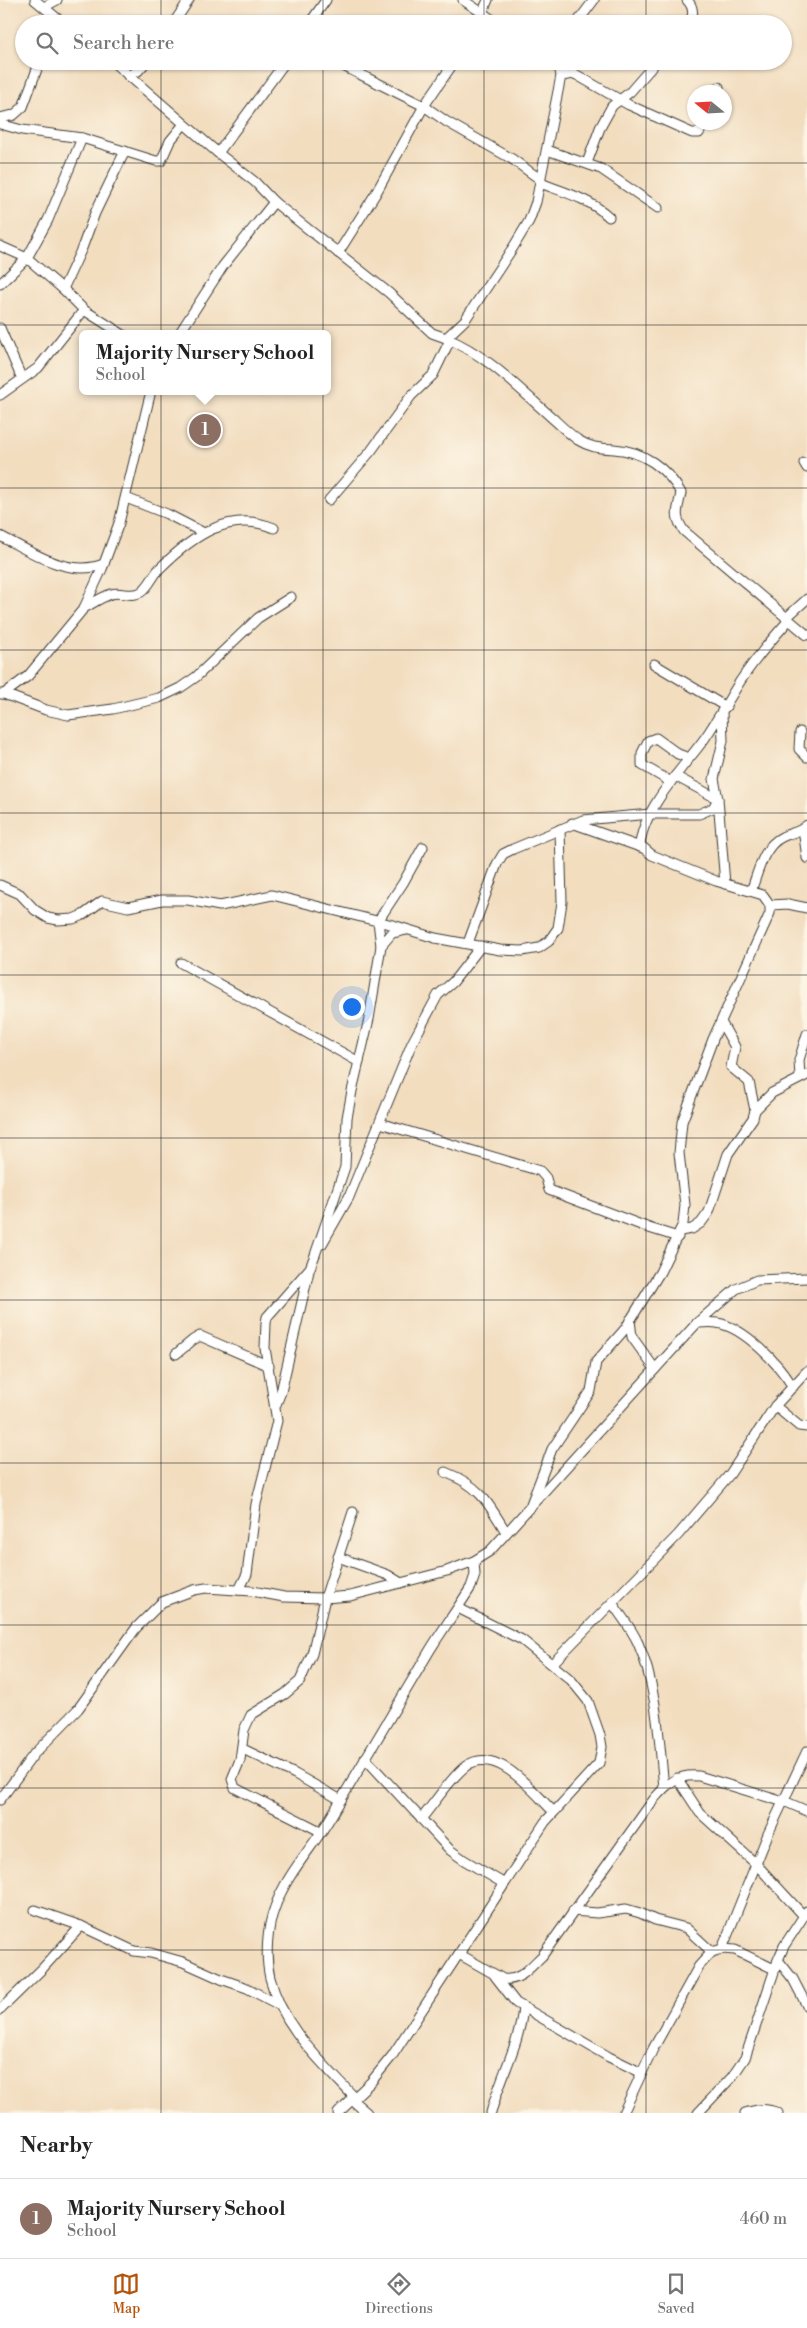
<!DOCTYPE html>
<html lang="en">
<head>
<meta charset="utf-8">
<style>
	body { margin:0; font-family:"Libre Bodoni",serif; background:#f6f6f6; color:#222 }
	.compass { position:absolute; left:687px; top:85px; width:45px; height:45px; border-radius:50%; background:#fff; box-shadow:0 1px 4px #0004; rotate:288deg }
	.you { position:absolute; left:351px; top:1006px; width:18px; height:18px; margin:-12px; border:4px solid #fff; border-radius:50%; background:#1a73e8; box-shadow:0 0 0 8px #1a73e833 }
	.badge { display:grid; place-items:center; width:32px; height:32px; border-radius:50%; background:#b45309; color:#fff; font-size:16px; font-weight:700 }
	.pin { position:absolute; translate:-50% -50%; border:2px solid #fff; box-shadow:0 1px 5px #0006 }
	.popup { position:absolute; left:79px; top:330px; width:252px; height:65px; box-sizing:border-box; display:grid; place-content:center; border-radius:8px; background:#fff; filter:drop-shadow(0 1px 4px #0005); font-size:16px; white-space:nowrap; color:#767676 }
	.popup b { font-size:19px; color:#222 }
	.popup::after { content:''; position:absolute; left:50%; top:100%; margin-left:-10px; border:10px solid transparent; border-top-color:#fff }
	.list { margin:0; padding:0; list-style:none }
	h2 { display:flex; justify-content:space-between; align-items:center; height:65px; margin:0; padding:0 20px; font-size:21px }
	h2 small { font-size:16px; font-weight:400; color:#767676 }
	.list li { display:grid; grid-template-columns:32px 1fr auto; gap:15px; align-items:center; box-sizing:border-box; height:80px; padding:0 20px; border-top:1px solid #e0e0e0 }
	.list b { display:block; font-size:19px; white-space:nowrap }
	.list p { margin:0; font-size:16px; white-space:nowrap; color:#767676 }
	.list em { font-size:16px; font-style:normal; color:#767676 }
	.icon { flex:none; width:28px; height:28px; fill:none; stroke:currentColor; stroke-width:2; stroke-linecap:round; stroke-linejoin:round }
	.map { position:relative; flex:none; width:807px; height:2113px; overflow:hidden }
	.search { position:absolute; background:#fff; box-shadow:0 1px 4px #0004; left:15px; right:15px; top:15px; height:55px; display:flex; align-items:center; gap:12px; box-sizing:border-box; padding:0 18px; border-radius:28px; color:#767676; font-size:19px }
	.sheet { height:145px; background:#fff }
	nav { display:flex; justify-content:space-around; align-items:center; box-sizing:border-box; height:70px; border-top:1px solid #e0e0e0; background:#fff; font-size:14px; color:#767676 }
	nav a { display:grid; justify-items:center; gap:2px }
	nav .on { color:#b45309 }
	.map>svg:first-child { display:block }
</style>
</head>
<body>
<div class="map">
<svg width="807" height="2113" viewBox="0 0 807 2113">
	<rect width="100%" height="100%" fill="#fcf5e5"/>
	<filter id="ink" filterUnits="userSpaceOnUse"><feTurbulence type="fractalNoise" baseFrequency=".02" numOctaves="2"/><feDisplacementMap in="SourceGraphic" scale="10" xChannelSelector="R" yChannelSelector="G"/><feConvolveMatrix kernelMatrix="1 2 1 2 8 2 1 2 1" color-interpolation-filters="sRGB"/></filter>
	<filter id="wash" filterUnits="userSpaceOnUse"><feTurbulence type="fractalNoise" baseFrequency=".0096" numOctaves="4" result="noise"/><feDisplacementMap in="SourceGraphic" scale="20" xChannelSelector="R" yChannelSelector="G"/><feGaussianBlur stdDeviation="1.12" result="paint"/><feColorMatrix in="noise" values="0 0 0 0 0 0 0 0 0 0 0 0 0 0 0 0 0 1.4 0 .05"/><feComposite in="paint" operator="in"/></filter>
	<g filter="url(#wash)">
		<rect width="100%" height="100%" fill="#f2ddbf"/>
	</g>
	<g filter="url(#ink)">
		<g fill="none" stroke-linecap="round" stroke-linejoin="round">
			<defs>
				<g id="street">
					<path d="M 35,0 L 64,24"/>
					<path d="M 463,0 L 499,24"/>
					<path d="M 687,0 C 694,7 694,16 689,24"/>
					<path d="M 44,7 L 57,0"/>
					<path d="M 173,24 L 189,0"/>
					<path d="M 309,24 L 326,0"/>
					<path d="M 477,24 L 488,0"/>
					<path d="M 576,24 L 594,0"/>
					<path d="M 112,61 L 218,153 L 255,182 L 274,202 L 389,293 L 432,333 L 446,338 L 465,320 L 514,246 L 529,221 L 536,202 L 561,76 L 558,61"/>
					<path d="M 333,61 L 424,106 L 447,122 L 512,159 L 541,180"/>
					<path d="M 128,76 L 138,71 L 147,61"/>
					<path d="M 561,76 L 575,74 L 629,105 L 692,133 L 699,133 L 705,122"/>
					<path d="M 717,92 L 719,87"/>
					<path d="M 0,118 L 14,115 L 23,107 L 40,61"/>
					<path d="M 0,124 L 22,130 L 82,138 L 156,161 L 161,161 L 170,141 L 184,124"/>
					<path d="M 547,150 L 601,169 L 658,208"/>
					<path d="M 218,153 L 286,61"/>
					<path d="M 587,163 L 600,128 L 612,106 L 630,92 L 657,61"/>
					<path d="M 540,183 C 564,192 590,199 609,217"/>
					<path d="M 0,246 L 27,258 L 63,289 L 84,310 L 122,334"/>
					<path d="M 338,253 L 376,193 L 424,106 L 455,61"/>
					<path d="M 0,284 L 27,258 L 48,220 L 82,138"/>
					<path d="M 63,289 L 82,248 L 95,213 L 125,151"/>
					<path d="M 0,328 L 22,379"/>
					<path d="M 179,334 L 223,266 L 274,202"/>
					<path d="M 446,338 C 487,355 516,386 549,415 C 558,423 568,433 578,440 C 591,448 599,448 614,449 C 643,451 667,468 681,493 C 678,510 673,515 684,531 L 807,635"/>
					<path d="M 0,395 L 38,368 L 84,310"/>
					<path d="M 804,463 L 807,468"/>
					<path d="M 126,498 L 167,514 L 204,533"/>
					<path d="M 329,500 L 371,451 L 411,396 L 433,375 L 450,340"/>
					<path d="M 0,536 C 32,552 68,578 104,564"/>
					<path d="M 84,608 C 93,603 102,597 111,594 C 121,591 132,598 141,592 C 150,586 153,575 160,568 C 192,537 229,509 274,528"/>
					<path d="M 786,618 L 807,599"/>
					<path d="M 654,664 L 726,707"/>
					<path d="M 0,694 L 4,694 L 28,676 L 84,608 L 102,569 L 119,523 L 151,391"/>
					<path d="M 4,694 L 46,710 L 68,715 L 113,709 L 159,698 L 180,688 L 196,677 L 258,618 L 291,597"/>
					<path d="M 800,732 L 799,749 L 807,757"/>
					<path d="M 675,776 L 718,799 L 725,884"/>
					<path d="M 671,782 L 642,765 L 642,753 L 648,741 L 656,738 L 678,754 L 689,758"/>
					<path d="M 572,823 L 643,848"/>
					<path d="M 803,829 L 807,858"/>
					<path d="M 0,885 L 20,894 L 35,910 L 48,918 L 58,920 L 73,919 L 83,915 L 102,901 L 128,907 L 162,900 L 188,900 L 220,906 L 272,895 L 393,925 L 435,938 L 500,950 L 522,951 L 539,948 L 549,941 L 558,928 L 562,902 L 560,829"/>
					<path d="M 751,891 C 758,873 763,846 782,837 C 790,833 801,832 807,825"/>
					<path d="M 770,905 L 788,904 L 807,908"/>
					<path d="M 468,943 L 497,864 L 503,854 L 513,849 L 583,820 L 651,814 L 699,814 L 713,808 L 718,799 L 714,779 L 723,741 L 722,713"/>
					<path d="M 381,946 L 378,921 L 403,883 L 423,847"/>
					<path d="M 181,963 L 359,1062"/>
					<path d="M 800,1078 L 799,1060 L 807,1034"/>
					<path d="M 755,1110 L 772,1093 L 807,1075"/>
					<path d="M 380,1123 L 540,1171 L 546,1178 L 549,1190 L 649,1228 L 678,1237"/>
					<path d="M 680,1231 L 692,1229 L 701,1223 L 709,1212 L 728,1154 L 753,1118 L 755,1110 L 749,1082 L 731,1067 L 735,1047 L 721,1022"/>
					<path d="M 322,1244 L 349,1197 L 412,1043 L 438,995 L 453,982 L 481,946"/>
					<path d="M 630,1320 L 632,1337 L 655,1369"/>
					<path d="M 697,1323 C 704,1323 711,1322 717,1323 C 744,1327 779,1364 793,1387"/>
					<path d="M 176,1354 L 193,1340 L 200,1336 L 269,1366"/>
					<path d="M 775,1406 L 799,1426 L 807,1427"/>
					<path d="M 275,1407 L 281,1392 L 309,1271"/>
					<path d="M 445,1472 C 480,1486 487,1501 506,1532"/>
					<path d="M 531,1504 L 552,1449 L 591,1391 L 596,1362 L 625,1329 L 660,1272 L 683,1224 L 685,1205 L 679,1153 L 682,1122 L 713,1039 L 770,913 L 770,905 L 763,895 L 716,881 L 652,855 L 640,845 C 643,808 684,767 705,738 C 718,719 729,699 741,680 C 755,659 772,639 789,620"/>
					<path d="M 338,1557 L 388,1575 L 401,1583"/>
					<path d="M 239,1590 L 247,1574 L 256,1504 L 277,1421 L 265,1348 L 266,1323 L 267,1317 L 310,1268 L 315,1255 L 345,1167 L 347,1118 L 352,1091 L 369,1019 L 381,946 L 392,933 L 406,930"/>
					<path d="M 613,1604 C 621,1616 632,1629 638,1643 C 657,1685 659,1741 664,1787"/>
					<path d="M 553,1663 L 678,1535 L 730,1474 L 775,1406 L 807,1371"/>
					<path d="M 243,1749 L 295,1774 L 341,1800"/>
					<path d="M 365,1758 L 450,1850 L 464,1860 L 503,1883"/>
					<path d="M 677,1778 L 700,1813 L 756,1864 L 804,1916"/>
					<path d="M 0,1800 L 34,1754 L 78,1709 L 136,1628 L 162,1602 L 194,1590 L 206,1588 L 252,1591 L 284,1597 L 325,1598 L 350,1596 L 447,1571 L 474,1561 L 490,1551 L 697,1323 L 736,1289 L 757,1280 L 807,1278"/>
					<path d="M 784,1801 L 807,1811"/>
					<path d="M 421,1819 C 433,1805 452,1776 466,1766 C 497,1744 534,1793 554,1812"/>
					<path d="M 322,1832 L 235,1788 L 232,1779 L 240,1760 L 244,1730 L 251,1715 L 285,1694 L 300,1681 L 312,1654 L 325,1598 L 353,1512"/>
					<path d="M 35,1910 L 81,1926 L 134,1951 L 151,1953 L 183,1962 L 221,1979 L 247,1988 L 279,2005"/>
					<path d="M 573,1911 L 597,1913 L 626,1909 L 640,1913 L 655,1920 L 686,1928 L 712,1952"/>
					<path d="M 722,1949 L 768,1834 L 807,1751"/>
					<path d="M 459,1954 L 503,1979 C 520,1982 531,1966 542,1956 L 654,1799 C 668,1783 677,1774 699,1776 L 784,1802"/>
					<path d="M 778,1960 L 793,1979 L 807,2006"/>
					<path d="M 495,1976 L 516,2003 L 609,2057 L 642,2073"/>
					<path d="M 0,2010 L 42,1969 L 81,1926"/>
					<path d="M 354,2097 C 320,2060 283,2028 270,1978 C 265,1957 267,1927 275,1907 C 286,1875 312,1848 329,1820 C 363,1763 396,1707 430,1650 C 443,1629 458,1608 471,1587 L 475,1575 L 474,1561"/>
					<path d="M 351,2099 L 367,2113"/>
					<path d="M 338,2113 L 371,2082 L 392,2056 L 545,1822 L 599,1763 L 602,1747 L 600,1735 L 588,1701 L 571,1680 L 522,1640 L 458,1608"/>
					<path d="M 491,2113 C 500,2077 520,2044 523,2007"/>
					<path d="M 623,2113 L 653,2049 L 699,1966 L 712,1952 L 722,1949 L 735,1950 L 774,1969"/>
					<path d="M 698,2113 L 732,2077 L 745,2058 L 778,1960 L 784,1946 L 807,1911"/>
					<path d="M 745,2113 C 758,2109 766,2108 778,2113"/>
				</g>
			</defs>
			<use href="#street" stroke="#3c3934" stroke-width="11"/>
			<use href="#street" stroke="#fff" stroke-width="9"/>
		</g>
	</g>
	<path fill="none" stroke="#1c1c1c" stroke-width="1" stroke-opacity="0.55" d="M 161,0 L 161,24M 323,0 L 323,24M 484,0 L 484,24M 646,0 L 646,24M 161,61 L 161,2113M 323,61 L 323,2113M 484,61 L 484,2113M 646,61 L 646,2113M 0,163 L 807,163M 0,325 L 807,325M 0,488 L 807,488M 0,650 L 807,650M 0,813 L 807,813M 0,975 L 807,975M 0,1138 L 807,1138M 0,1300 L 807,1300M 0,1463 L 807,1463M 0,1625 L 807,1625M 0,1788 L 807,1788M 0,1950 L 807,1950"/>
</svg>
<svg class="compass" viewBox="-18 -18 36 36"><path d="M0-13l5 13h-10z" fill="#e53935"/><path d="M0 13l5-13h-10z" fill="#767676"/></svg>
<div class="you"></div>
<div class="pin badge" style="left:205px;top:430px;background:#8d6e63">1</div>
<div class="popup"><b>Majority Nursery School</b>School</div>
<div class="search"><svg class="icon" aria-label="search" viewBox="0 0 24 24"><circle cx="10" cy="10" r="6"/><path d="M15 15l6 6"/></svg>Search here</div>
</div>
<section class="sheet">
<h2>Nearby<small></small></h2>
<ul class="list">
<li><span class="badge" style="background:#8d6e63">1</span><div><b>Majority Nursery School</b><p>School</p></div><em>460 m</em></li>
</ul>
</section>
<nav>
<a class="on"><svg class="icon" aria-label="map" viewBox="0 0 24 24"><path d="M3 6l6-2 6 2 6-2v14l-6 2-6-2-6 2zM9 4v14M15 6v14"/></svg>Map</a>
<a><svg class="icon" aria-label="directions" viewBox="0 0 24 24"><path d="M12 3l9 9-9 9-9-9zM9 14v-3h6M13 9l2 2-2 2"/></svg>Directions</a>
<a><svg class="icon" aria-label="saved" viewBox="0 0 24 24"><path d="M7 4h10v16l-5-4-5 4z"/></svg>Saved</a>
</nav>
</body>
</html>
